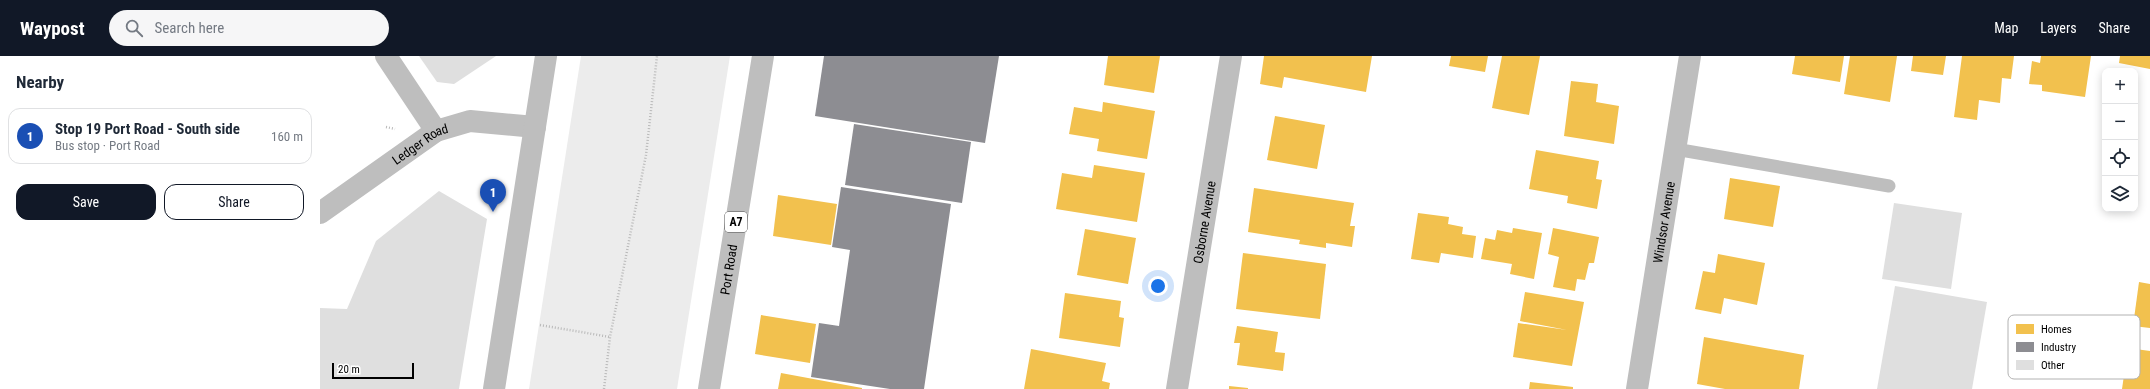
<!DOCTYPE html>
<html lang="en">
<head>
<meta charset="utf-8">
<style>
	body { margin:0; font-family:"Roboto Condensed",sans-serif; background:#f6f6f7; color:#1f2937 }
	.controls { position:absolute; right:12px; top:12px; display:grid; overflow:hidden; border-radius:8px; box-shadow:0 2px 10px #0003 }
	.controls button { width:36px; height:36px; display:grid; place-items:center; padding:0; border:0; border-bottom:1px solid #e0e1e3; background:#fff; color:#1f2937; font:20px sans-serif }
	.scale { position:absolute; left:12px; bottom:10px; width:82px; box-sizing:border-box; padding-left:4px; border:2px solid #000; border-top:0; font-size:11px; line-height:14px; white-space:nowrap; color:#000; -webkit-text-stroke:3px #fff; paint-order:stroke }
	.you { position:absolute; left:838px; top:230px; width:14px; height:14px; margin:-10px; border:3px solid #fff; border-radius:50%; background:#1a73e8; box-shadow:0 0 0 6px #1a73e833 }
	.badge { display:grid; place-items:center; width:26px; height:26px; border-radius:50%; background:#111827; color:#fff; font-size:13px; font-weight:700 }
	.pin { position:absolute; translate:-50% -33px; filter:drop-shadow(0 1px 2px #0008) }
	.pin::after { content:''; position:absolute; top:21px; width:14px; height:12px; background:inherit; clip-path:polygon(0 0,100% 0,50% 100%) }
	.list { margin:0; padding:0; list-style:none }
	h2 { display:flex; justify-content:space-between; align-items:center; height:52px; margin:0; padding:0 16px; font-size:17px }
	h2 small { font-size:13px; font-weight:400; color:#747a83 }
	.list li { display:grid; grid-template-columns:26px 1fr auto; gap:12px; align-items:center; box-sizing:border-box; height:56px; margin:0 8px 8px; padding:0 8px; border:1px solid #e0e1e3; border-radius:12px }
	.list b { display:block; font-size:15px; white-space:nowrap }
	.list p { margin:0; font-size:13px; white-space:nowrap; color:#747a83 }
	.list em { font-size:13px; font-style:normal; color:#747a83 }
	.actions { display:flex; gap:8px; padding:12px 16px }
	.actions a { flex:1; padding:9px 0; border:1px solid #111827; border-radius:12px; text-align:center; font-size:14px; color:#111827 }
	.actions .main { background:#111827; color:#fff }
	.icon { flex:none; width:22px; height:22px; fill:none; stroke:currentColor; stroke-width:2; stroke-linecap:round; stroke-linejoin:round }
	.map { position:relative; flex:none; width:1830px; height:333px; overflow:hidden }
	header { display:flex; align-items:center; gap:24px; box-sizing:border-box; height:56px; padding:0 20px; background:#111827; color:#fff }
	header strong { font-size:19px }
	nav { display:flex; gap:22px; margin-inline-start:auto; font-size:14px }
	.search { width:280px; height:36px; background:#f6f6f7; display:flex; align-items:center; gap:10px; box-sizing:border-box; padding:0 14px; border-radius:22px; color:#747a83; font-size:15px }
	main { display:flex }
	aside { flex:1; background:#fff }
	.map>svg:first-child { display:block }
</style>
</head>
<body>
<header>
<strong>Waypost</strong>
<div class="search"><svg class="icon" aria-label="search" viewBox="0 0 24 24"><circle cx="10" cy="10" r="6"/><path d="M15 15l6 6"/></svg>Search here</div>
<nav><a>Map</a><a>Layers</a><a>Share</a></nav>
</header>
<main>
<aside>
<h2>Nearby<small></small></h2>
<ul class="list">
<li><span class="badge" style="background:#1a4fb4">1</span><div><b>Stop 19 Port Road - South side</b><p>Bus stop · Port Road</p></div><em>160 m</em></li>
</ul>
<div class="actions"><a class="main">Save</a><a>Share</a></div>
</aside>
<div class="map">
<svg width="1830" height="333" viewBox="0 0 1830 333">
	<rect width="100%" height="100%" fill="#fff"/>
	<path fill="#ececec" d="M 261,0 L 410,0 L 357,333 L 209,333 Z"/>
	<g fill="#f2c14e">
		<path d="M 788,0 L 840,0 L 834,37 L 784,29 Z"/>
		<path d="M 944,0 L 1052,0 L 1046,36 L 964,21 L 962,32 L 940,28 Z"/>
		<path d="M 1131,0 L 1168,0 L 1165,16 L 1129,10 Z"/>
		<path d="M 1182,0 L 1220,0 L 1209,59 L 1172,52 Z"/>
		<path d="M 1475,0 L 1524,0 L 1520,26 L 1472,18 Z"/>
		<path d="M 1530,0 L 1577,0 L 1570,46 L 1524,38 Z"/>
		<path d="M 1593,0 L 1626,0 L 1623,19 L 1591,15 Z"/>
		<path d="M 1642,0 L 1694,0 L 1691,23 L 1682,22 L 1680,47 L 1659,44 L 1657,64 L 1634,61 Z"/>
		<path d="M 1721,0 L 1771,0 L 1765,41 L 1722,35 L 1722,29 L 1709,28 L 1712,5 L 1720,7 Z"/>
		<path d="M 1800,0 L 1830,0 L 1830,13 L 1799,7 Z"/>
		<path d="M 1251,25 L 1278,28 L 1276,46 L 1299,50 L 1294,88 L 1244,80 Z"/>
		<path d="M 783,46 L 835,55 L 827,103 L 777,95 L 779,83 L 749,78 L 754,51 L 782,56 Z"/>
		<path d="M 955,60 L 1005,69 L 997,113 L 947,104 Z"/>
		<path d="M 1216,94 L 1279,105 L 1276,123 L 1282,124 L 1277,153 L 1247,147 L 1248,140 L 1209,133 Z"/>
		<path d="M 774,109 L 825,117 L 817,166 L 736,153 L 742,117 L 772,122 Z"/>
		<path d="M 1410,122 L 1460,130 L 1453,171 L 1404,163 Z"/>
		<path d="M 934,132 L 1034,147 L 1030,170 L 1035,170 L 1032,191 L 1006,187 L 1006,192 L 979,188 L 980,184 L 928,176 Z"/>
		<path d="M 458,139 L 517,148 L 511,189 L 453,180 Z"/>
		<path d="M 1098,157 L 1129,161 L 1128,168 L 1143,171 L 1142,178 L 1156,180 L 1153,202 L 1121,197 L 1119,207 L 1091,203 Z"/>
		<path d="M 1193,172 L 1222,177 L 1214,223 L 1190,218 L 1192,208 L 1161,203 L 1165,182 L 1175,184 L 1177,174 L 1192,177 Z"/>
		<path d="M 1233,172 L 1279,181 L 1274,207 L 1269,207 L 1265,224 L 1257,223 L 1255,235 L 1233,231 L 1239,201 L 1228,198 Z"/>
		<path d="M 765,173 L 816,182 L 808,228 L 757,219 Z"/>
		<path d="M 923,197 L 1006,208 L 1000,263 L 916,253 Z"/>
		<path d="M 1398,198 L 1445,207 L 1437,249 L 1404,242 L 1401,258 L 1375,253 L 1383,215 L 1395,217 Z"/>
		<path d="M 1819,226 L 1830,228 L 1830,272 L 1813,270 Z"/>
		<path d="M 1205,236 L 1264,246 L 1252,310 L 1193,301 L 1198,267 L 1247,274 L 1200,265 Z"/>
		<path d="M 745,237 L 801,245 L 799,261 L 804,262 L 800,291 L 739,282 Z"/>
		<path d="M 441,259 L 496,268 L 490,307 L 435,298 Z"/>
		<path d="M 917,270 L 958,276 L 955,296 L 965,297 L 963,315 L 917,309 L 920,287 L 914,287 Z"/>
		<path d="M 1384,281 L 1484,299 L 1479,333 L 1405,333 L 1377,328 Z"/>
		<path d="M 1808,292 L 1830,295 L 1830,333 L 1802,333 Z"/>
		<path d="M 711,293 L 786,307 L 782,325 L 790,327 L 789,333 L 704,333 Z"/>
		<path d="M 461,317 L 542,332 L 542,333 L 458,333 Z"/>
		<path d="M 1210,326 L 1253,331 L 1253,333 L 1209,333 Z"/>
		<path d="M 909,330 L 928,332 L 928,333 L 909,333 Z"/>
	</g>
	<g fill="#8d8d92">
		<path d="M 504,0 L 679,0 L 665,87 L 495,60 Z"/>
		<path d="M 534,68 L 651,86 L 642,147 L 525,129 Z"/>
		<path d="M 521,131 L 631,148 L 604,333 L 570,333 L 491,321 L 499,267 L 519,270 L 530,194 L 512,191 Z"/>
	</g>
	<g fill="#dfdfdf">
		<path d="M 99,0 L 176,0 L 134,28 L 117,26 Z"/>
		<path d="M 119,135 L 167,163 L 139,333 L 0,333 L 0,252 L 27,253 L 56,185 Z"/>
		<path d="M 1574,147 L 1642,157 L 1631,233 L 1562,223 Z"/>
		<path d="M 1575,230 L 1667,246 L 1652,333 L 1557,333 Z"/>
	</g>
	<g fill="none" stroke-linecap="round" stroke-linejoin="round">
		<g stroke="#b9b9b9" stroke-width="2.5" stroke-dasharray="1 2" stroke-linecap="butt">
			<path d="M 66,71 L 75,73"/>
			<path d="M 220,269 L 290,281"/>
			<path d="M 284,333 L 290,281 L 326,99 L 337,0"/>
		</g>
		<path stroke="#bebebe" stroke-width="13" d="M 1355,93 L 1569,130"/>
		<g stroke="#bebebe" stroke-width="22">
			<path d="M 66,0 L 116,75"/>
			<path id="s1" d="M 0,157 L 116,75 L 150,65 L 215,71"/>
			<path id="s2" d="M 857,333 L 911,0"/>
			<path id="s3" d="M 1317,333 L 1370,0"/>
		</g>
		<g stroke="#bebebe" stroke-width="22">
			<path d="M 174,333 L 226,0"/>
			<path id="s4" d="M 389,333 L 443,0"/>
		</g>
	</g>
	<g text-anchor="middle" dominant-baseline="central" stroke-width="4" stroke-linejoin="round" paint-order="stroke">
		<rect fill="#fff" stroke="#4c4c4c" stroke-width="1" x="405" y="156" width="22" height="20" rx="3"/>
		<g font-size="12" font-weight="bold" fill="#000">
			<text x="416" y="166">A7</text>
		</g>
		<g font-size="13" fill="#000" stroke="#fff">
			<text stroke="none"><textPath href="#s1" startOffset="122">Ledger Road</textPath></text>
			<text stroke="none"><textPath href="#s2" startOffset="169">Osborne Avenue</textPath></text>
			<text stroke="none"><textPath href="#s3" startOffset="169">Windsor Avenue</textPath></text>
			<text stroke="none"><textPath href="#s4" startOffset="121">Port Road</textPath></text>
		</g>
	</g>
	<rect x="1688" y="259" width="132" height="64" rx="6" fill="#fff" stroke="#b2b2b2" stroke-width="1"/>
	<rect x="1696" y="268" width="18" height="10" fill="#f2c14e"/>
	<rect x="1696" y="286" width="18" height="10" fill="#8d8d92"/>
	<rect x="1696" y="304" width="18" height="10" fill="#dfdfdf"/>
	<g font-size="11" fill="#000">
		<text x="1721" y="277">Homes</text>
		<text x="1721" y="295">Industry</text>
		<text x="1721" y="313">Other</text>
	</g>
</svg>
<div class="controls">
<button>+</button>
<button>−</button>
<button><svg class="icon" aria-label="locate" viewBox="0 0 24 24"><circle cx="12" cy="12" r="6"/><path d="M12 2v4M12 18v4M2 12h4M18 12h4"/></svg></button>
<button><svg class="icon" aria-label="layers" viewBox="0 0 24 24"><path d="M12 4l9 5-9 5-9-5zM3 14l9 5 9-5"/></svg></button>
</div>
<div class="scale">20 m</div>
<div class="you"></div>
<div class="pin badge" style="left:173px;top:156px;background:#1a4fb4">1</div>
</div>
</main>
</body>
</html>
